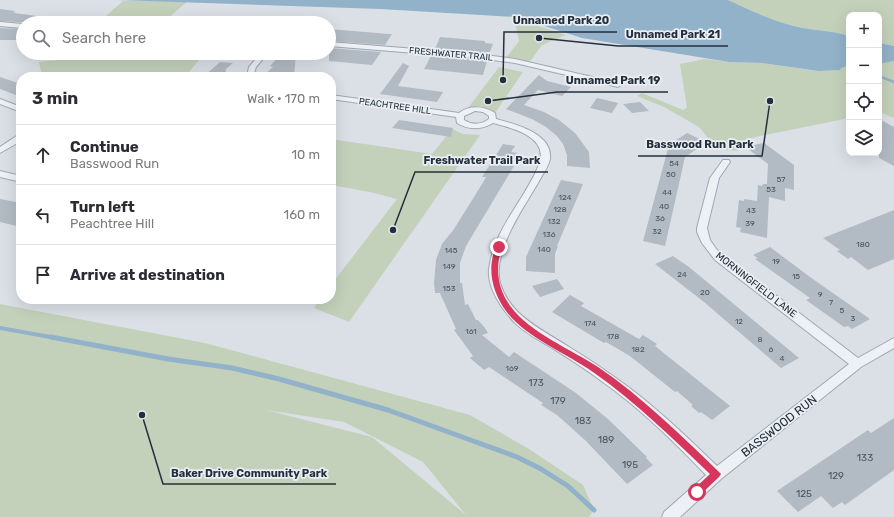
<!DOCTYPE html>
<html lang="en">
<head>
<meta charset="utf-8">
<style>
	body { margin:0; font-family:Rubik,sans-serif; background:#f2f2f3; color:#2b2b33 }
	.controls { position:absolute; right:12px; top:12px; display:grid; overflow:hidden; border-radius:8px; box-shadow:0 4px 16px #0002 }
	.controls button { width:36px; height:36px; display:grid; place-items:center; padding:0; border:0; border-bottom:1px solid #e1e1e2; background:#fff; color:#2b2b33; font:20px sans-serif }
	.stop { position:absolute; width:12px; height:12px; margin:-9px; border:3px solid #d6355c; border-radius:50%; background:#fff }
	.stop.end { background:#d6355c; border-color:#fff; box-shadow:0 1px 4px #0008 }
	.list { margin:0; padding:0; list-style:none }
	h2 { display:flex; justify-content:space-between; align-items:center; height:52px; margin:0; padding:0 16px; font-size:17px }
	h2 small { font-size:13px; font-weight:400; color:#7c7c81 }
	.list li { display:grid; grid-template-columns:26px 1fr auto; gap:12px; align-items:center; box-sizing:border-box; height:60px; padding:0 16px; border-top:1px solid #e1e1e2 }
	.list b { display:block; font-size:15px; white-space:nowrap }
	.list p { margin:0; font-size:13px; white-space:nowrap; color:#7c7c81 }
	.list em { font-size:13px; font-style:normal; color:#7c7c81 }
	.icon { flex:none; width:22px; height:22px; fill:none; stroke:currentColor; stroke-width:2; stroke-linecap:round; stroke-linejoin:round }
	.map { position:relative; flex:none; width:894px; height:517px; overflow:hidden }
	.search { position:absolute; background:#fff; box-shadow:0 4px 16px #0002; left:16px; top:16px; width:320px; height:44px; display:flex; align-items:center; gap:10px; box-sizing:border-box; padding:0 14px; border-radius:22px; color:#7c7c81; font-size:15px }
	.panel { position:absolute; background:#fff; box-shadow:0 4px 16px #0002; left:16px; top:72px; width:320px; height:232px; border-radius:16px }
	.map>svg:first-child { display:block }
</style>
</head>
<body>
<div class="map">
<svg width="894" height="517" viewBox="0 0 894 517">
	<rect width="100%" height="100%" fill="#dbe0e6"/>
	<g fill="#c3d1bb" fill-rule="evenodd">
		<path d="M 728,0 L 894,0 L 894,46 L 879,43 L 879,15 L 849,15 L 849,36 C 834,31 819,31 803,28 C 777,23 752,11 728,0 Z"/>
		<path d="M 123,1 L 188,1 L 162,23 L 98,23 Z"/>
		<path d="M 514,18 L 566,35 L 542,45 L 529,63 L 505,59 L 519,41 Z"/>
		<path d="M 81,53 L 131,53 L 141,56 L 199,60 L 188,73 L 187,77 L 46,77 L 42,76 L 39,62 L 76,58 Z"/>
		<path d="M 705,59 L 729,62 L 762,63 L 816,71 L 838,70 L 849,65 L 849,118 L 746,139 L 737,151 L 717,149 L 699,127 L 664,107 L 637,96 L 642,93 L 683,110 L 687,108 L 680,64 Z"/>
		<path d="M 894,61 L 894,118 L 879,112 L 879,64 Z"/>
		<path d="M 499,67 L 523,72 L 495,113 L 489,110 L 468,108 Z"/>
		<path d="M 452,129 L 463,134 L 480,135 L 349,322 L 314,308 L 321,299 L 331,299 L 331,285 L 397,199 L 370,192 L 331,185 L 331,139 L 432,154 Z"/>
		<path d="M 0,304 L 205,343 L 470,415 L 529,449 L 583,485 L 594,510 L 589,517 L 0,517 ZM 266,410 L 344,422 L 423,462 L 466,515 L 372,437 Z"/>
	</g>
	<g fill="#92b2ca">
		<path d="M 118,0 L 728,0 C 752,11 777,23 803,28 C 819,31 834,31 849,36 L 849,65 L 840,69 L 841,70 L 818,71 L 762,63 L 729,62 L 582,38 L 516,17 L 380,9 Z"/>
		<path d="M 879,43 L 894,46 L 894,61 L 879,64 Z"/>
	</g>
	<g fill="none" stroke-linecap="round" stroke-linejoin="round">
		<path stroke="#92b2ca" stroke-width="2.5" d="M 879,76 L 894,82"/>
		<path stroke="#92b2ca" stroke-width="4" d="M 0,328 L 56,338"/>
		<path stroke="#92b2ca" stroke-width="5" d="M 51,337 L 168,359 L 232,368 L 279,379 L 388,410 L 517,457 L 541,469 L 568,486 L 594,510"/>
	</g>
	<g fill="#b2bac3">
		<path d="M 0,9 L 15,11 L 14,13 L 44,17 L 36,23 L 0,21 Z"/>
		<path d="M 0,28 L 23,29 L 23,40 L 0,40 Z"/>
		<path d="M 329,29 L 389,34 L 392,34 L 385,45 L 329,41 Z"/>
		<path d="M 440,37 L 485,41 L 485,43 L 493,44 L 489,54 L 435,49 Z"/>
		<path d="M 329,48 L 381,52 L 372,65 L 329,61 Z"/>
		<path d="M 282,53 L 296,53 L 294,77 L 262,77 L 273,67 L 270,66 Z"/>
		<path d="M 431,56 L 477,59 L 487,61 L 483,75 L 424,69 Z"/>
		<path d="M 220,62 L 233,63 L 226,69 L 225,77 L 203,77 Z"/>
		<path d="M 403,63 L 409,66 L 398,86 L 443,92 L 437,102 L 380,94 Z"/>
		<path d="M 539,75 L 547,81 L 571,87 L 562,96 L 538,90 L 524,105 L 544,112 L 559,120 L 575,133 L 589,152 L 590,168 L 567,166 L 567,155 L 563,144 L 557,136 L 546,127 L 532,119 L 506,109 Z"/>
		<path d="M 0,77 L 21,84 L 21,97 L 0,89 Z"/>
		<path d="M 597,98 L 618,103 L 612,113 L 590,108 Z"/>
		<path d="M 640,102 L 649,111 L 632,113 L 623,104 Z"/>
		<path d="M 879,119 L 894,127 L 894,166 L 879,158 Z"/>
		<path d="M 399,120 L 453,128 L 451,137 L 392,128 Z"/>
		<path d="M 687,133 L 704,141 L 701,142 L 704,144 L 685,157 L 665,246 L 643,241 L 669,145 Z"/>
		<path d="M 764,143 L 794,165 L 794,190 L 785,188 L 785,201 L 769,197 L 767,238 L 740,232 L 741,228 L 736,227 L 739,200 L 744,201 L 744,199 L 757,201 L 758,185 L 762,186 L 763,184 L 767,184 L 768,164 L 748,149 L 752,148 L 749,146 Z"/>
		<path d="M 503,144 L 515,146 L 511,152 L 517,153 L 515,156 L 517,157 L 512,166 L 514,166 L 466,246 L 460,263 L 460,283 L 462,283 L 465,305 L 468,304 L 476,320 L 478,320 L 485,328 L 488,333 L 482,335 L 509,357 L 514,352 L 576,393 L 608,419 L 647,457 L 646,458 L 653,465 L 627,484 L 586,441 L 557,415 L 541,405 L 543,403 L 489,367 L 484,370 L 470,358 L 473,356 L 454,330 L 456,329 L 440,293 L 435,293 L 434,283 L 436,260 L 442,244 L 454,229 L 479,189 L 486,177 L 482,177 Z"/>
		<path d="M 561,180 L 583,184 L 557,246 L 558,246 L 555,254 L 555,273 L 526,271 L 526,257 Z"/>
		<path d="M 0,199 L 21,203 L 21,227 L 0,222 Z"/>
		<path d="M 894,210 L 894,259 L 868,270 L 851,257 L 848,259 L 837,251 L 840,250 L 823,238 Z"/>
		<path d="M 770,247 L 810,277 L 870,319 L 852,329 L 848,326 L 844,327 L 806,300 L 810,298 L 755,259 L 758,258 L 753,255 Z"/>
		<path d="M 673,256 L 689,267 L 799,358 L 781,368 L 704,302 L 655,264 Z"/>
		<path d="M 557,279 L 564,289 L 540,297 L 532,286 Z"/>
		<path d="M 570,295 L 584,303 L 581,306 L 639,339 L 643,335 L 657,344 L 655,346 L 730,406 L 712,420 L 701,412 L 699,413 L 691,406 L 693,405 L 677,391 L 675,392 L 630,356 L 606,342 L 604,343 L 552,312 Z"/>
		<path d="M 894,418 L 894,470 L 845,505 L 842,502 L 833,508 L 821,496 L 798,512 L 777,491 L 868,430 L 871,433 Z"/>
	</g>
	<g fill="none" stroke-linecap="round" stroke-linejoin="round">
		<defs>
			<g id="minor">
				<path d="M 126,21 L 137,21 L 140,23 L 123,23 Z"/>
				<path d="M 0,22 L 23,24 L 23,28 L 0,26 Z"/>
				<path d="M 329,42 L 477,54 L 515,59 L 618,83 L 621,85 L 618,87 L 515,63 L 477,58 L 329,46 Z"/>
				<path d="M 261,53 L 268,53 L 256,67 L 253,77 L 247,77 L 249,67 Z"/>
				<path d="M 331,95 L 459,113 C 470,105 484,106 495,113 L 496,119 C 514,124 553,133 550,159 C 548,168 542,175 538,183 C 523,209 492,252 500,283 C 510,316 543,330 569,347 C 589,359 608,372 627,386 C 659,410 688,438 717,466 L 849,364 L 715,260 L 702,243 L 697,232 L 697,228 L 710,178 L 723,160 L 729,160 L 730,162 L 719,178 L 707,228 L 710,240 L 717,250 L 858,358 L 894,338 L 894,348 L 861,367 L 721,479 L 680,517 L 662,517 L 664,512 L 706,475 C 673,441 639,407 600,380 C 584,368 568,358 552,348 C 539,340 525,333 514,322 C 502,309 487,288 489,269 C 494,228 526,199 540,162 C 547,136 512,128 493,123 C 482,130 468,130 457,123 L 456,117 L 331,99 ZM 475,111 L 483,112 L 489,116 L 489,119 C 481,125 472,125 464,120 L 464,116 Z"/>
				<path d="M 0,99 L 21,107 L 21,112 L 0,104 Z"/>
				<path d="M 18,135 L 21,135 L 21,141 L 0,153 L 0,147 Z"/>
				<path d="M 0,171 L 21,176 L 21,182 L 0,177 Z"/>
			</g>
		</defs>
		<use href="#minor" stroke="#a0a7b0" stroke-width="2"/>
		<use href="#minor" fill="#edf1f5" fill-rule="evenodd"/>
	</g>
	<path fill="#d6355c" d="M 497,245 L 502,247 C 495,268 497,288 511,307 C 529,332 572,350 598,367 C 642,397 681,435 719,472 L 721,474 L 719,477 L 700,495 L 697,496 L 694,495 L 693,492 L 694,489 L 710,474 C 673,439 636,402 593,372 C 566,353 526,338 506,311 C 492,292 486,267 497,245 Z"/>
	<g text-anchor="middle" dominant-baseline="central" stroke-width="3.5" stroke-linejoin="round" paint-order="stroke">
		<g font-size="8" fill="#48525e">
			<text x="674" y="163">54</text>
			<text x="671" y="174">50</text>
			<text x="781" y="179">57</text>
			<text x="771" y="189">53</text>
			<text x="667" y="192">44</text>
			<text x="565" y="197">124</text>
			<text x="664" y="206">40</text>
			<text x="560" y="209">128</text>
			<text x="751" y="210">43</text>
			<text x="660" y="218">36</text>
			<text x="554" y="221">132</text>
			<text x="750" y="223">39</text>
			<text x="657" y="231">32</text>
			<text x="549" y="234">136</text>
			<text x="863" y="244">180</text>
			<text x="544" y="249">140</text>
			<text x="451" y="250">145</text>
			<text x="776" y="261">19</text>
			<text x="449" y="266">149</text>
			<text x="682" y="274">24</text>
			<text x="796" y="276">15</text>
			<text x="449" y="288">153</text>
			<text x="705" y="292">20</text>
			<text x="820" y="294">9</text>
			<text x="831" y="302">7</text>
			<text x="842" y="310">5</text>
			<text x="853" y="318">3</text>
			<text x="739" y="321">12</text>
			<text x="590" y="323">174</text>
			<text x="471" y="331">161</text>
			<text x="613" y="336">178</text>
			<text x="760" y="339">8</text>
			<text x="638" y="349">182</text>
			<text x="771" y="349">6</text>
			<text x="782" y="358">4</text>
			<text x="512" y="368">169</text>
		</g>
		<g font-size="9" fill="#242f3d" stroke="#eaeff4">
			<text transform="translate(451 54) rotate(5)">FRESHWATER TRAIL</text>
			<text transform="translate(395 106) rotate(8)">PEACHTREE HILL</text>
		</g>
		<g font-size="10" fill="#242f3d" stroke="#eaeff4">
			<text transform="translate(756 285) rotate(38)">MORNINGFIELD LANE</text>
		</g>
		<g font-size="10" fill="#48525e">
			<text x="536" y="383">173</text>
			<text x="558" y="401">179</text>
			<text x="583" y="421">183</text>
			<text x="606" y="440">189</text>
			<text x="865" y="458">133</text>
			<text x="630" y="465">195</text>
			<text x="836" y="476">129</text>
			<text x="804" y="494">125</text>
		</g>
		<g font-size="12" fill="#242f3d" stroke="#eaeff4">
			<text transform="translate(779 426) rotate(-38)">BASSWOOD RUN</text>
		</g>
	</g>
	<path fill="none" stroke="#242f3d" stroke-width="1.5" d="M503 80L504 32H617M539 38L618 46H728M488 101L557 92H668M770 101L762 156H638M393 230L415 172H548M142 415L163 484H336"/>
	<g fill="#242f3d" stroke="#eaeff4" stroke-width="1.5">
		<circle cx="503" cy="80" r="4"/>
		<circle cx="539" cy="38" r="4"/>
		<circle cx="488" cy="101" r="4"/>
		<circle cx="770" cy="101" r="4"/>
		<circle cx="393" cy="230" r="4"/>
		<circle cx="142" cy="415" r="4"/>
	</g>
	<g font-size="11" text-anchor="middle" font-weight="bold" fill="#242f3d" stroke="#eaeff4" stroke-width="3.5" stroke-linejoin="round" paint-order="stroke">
		<text x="561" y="24">Unnamed Park 20</text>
		<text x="673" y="38">Unnamed Park 21</text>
		<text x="613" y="84">Unnamed Park 19</text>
		<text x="700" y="148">Basswood Run Park</text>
		<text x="482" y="164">Freshwater Trail Park</text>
		<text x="249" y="477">Baker Drive Community Park</text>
	</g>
</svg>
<div class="controls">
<button>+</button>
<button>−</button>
<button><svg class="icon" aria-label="locate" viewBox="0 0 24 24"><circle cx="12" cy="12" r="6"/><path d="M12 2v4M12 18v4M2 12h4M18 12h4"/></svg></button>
<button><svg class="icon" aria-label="layers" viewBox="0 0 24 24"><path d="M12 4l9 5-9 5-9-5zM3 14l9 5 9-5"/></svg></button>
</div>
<div class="stop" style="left:697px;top:492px"></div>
<div class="stop end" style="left:499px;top:247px"></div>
<div class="search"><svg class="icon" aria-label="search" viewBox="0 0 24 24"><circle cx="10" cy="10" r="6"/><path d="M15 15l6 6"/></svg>Search here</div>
<section class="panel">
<h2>3 min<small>Walk · 170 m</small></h2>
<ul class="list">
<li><svg class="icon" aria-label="ahead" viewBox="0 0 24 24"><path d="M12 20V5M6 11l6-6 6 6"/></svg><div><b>Continue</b><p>Basswood Run</p></div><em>10 m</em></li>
<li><svg class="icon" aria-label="left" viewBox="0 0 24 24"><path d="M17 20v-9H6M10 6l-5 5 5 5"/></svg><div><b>Turn left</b><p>Peachtree Hill</p></div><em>160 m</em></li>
<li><svg class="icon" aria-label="arrive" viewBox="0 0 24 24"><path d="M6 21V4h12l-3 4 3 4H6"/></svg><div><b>Arrive at destination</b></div></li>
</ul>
</section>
</div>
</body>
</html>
